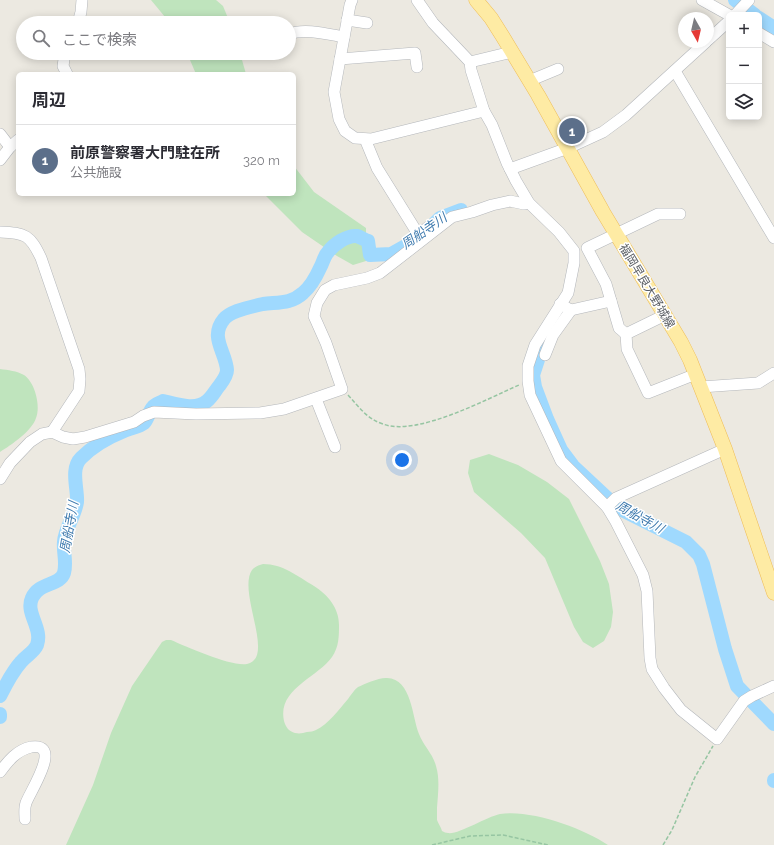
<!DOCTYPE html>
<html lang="ja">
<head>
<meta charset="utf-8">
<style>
	body { margin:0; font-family:Raleway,"Noto Sans JP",sans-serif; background:#f2f2f3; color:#2b2b33 }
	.controls { position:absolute; right:12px; top:12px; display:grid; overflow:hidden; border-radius:6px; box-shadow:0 2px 10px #0003 }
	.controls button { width:36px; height:36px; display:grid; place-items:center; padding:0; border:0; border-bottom:1px solid #e1e1e2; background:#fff; color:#2b2b33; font:20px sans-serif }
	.compass { position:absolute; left:678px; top:12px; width:36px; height:36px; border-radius:50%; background:#fff; box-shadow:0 2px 10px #0003; rotate:172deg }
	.you { position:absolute; left:402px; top:460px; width:14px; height:14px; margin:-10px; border:3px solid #fff; border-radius:50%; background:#1a73e8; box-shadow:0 0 0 6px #1a73e833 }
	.badge { display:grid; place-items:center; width:26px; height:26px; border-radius:50%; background:#e6332d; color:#fff; font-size:13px; font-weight:700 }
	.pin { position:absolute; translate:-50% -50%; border:2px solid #fff; box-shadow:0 1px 4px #0006 }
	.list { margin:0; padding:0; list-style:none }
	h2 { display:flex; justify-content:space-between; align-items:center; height:52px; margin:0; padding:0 16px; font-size:17px }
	h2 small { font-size:13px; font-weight:400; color:#7c7c81 }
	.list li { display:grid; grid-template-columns:26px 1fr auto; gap:12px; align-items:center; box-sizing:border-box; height:72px; padding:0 16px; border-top:1px solid #e1e1e2 }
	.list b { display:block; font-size:15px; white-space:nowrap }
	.list p { margin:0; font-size:13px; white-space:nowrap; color:#7c7c81 }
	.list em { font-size:13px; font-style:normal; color:#7c7c81 }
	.icon { flex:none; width:22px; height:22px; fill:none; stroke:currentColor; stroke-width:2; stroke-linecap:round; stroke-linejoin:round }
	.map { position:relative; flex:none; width:774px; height:845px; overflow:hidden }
	.search { position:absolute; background:#fff; box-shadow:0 2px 10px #0003; left:16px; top:16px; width:280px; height:44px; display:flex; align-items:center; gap:10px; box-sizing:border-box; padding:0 14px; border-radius:22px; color:#7c7c81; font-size:15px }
	.panel { position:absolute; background:#fff; box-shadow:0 2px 10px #0003; left:16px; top:72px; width:280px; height:124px; border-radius:6px }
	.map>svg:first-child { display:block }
</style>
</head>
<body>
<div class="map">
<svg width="774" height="845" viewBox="0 0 774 845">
	<rect width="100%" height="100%" fill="#ece9e1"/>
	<g fill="#bfe4bd">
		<path d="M 151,0 L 216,0 L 223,6 L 230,23 L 170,23 Z"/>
		<path d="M 187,53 L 240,53 L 246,74 L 196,74 Z"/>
		<path d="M 294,166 L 314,192 L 366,228 L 366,261 L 353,265 L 337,256 L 302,232 L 264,194 L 294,194 Z"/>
		<path d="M 0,369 C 8,370 17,371 24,375 C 35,382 41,407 36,418 C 32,431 11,445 0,452 Z"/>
		<path d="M 489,454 L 518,465 L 547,482 L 569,499 L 600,561 L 609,584 L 613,612 L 611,627 L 604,641 L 593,648 L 583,642 L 574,627 L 545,558 L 521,533 L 474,492 L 468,473 L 470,460 Z"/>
		<path d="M 263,564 C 283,564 297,576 314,586 C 328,595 339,608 339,625 C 339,636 339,647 332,657 C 317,678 277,689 284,721 C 286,728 289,731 295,733 C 300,734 303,733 307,732 C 310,732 314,731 316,730 C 328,725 340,708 348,699 C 351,695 354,690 358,687 C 364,684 380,677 387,678 C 412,679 412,717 419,734 C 423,745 433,754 436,766 C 440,779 438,794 437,808 C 437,811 437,816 437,820 C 438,823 441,827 442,831 C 444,832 446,833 448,833 C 458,835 486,817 500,814 C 530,809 583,828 608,845 L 66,845 L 93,785 L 111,733 L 132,686 L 162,642 L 166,640 L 171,640 C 187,647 232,667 247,664 C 276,658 237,592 252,570 C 254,567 259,565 263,564 Z"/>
	</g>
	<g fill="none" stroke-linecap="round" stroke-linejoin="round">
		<g stroke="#9fd9fe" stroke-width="14">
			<path d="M 735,0 L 755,15"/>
			<path d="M 759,18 L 774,28"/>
			<path d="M 553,326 L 546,335 L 533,375 L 535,387 L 547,419 L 561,450 L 573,466 L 618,508 L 686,542 L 699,555 L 703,564 L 725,649 L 737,686 L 774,724"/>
			<path d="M 0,696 C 6,684 12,672 21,662 C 26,656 34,652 37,645 C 43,628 25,613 32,598 C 39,582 60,586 64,573 C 67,562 63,553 64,542 C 65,528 75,516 77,502 C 78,489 70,469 81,458 C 92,447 109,437 124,431 C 130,428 139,427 144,423 C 148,419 149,411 153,407 C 155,404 160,403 163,401 C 176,404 196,411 207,401 C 212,397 215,391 219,386 C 222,382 227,376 227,370 C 226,352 209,337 224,319 C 227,315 232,313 237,311 C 245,308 254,306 263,304 C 278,302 291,304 303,293 C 310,287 316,277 320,268 C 323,263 324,256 328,252 C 334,244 347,235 357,236 C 360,237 365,240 368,241 L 370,255 L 391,254 L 416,240 L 429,229 L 440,218 L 461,210"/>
			<path d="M 0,714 L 0,717"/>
			<path d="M 774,780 L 774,781"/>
		</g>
		<defs>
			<g id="minor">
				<path d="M 352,0 L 350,5 L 334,92 L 339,119 L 345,131 L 355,138 L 371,139 L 484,111"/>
				<path d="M 417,0 L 433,23 L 470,62 L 471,70 L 484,111 L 492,125 L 507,163 L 516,181 L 529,203 L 559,232 L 574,251 L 574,263 L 568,293 L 535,345 L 528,366 L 528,381 L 530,395 L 561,461 L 607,507 L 616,522 L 643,575 L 647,591 L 650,658 L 652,669 L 664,688 L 681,710 L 717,739 L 744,701 L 752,696 L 774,686"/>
				<path d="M 702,0 L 729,15"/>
				<path d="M 735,15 L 749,0"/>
				<path d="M 347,20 L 367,23"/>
				<path d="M 78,23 L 81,12 L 82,0"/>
				<path d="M 759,33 L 774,42"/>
				<path d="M 289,34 C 305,28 327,34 344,37"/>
				<path d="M 708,40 L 729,21"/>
				<path d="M 65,53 L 63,66 L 67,74"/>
				<path d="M 340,59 L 415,53 L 417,67"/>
				<path d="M 470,62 L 512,52"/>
				<path d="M 675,71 L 774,238"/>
				<path d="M 529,81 L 558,69"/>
				<path d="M 0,134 L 10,147"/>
				<path d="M 365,139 L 377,168 L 418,234 L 433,224 L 438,225"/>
				<path d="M 0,160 L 10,147 L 18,140"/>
				<path d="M 510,169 L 568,148 L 603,132 L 626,115 L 706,42"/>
				<path d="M 0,232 C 26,233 30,235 41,258 L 79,369 L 80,379 L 79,391 L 52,432"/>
				<path d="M 560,304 L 571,310 L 611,301"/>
				<path d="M 665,315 L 626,334 L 627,349 L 648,393 L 696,374"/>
				<path d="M 626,334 L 619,328 L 606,284 L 587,248 L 658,214 L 680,214"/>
				<path d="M 545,355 L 553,335 L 571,310"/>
				<path d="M 701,387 L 758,383 L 774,373"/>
				<path d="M 316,399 L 335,447"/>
				<path d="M 0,479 L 10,463 L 30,442 L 42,434 L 52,432 L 63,437 L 73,439 L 85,437 L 134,422 L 143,416 L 154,412 L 196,414 L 260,413 L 284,409 L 342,389 L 326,343 L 314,316 L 317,303 L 325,290 L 334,285 L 367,278 L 380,273 L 452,217 L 472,212 L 492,205 L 510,201 L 524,204 L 529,203"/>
				<path d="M 607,507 L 616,498 L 725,449"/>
				<path d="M 0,772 C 8,761 17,750 31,747 C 64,742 29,793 26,803 C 24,808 25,814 25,819"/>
			</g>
			<path id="major" d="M 476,0 L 491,18 L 503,37 L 538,95 L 603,212 L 681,342 L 690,360 L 725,449 L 774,593"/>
		</defs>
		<use href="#minor" stroke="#b4b7bb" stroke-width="12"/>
		<use href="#major" stroke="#efbd57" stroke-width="15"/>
		<g stroke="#96c5a2" stroke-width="1.5" stroke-dasharray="4 2" stroke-linecap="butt">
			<path d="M 348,395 C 359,407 367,419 383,424 C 416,437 487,399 519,385"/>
			<path d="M 432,845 L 470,836 L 503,835 L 548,845"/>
			<path d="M 663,845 L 672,830 L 695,777 L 713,746"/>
		</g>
		<use href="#minor" stroke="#fff" stroke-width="11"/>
		<use href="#major" stroke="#feeba4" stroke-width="14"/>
	</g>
	<g text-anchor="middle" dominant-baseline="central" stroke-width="3" stroke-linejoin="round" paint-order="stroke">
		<g font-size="12" fill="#595d62" stroke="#fff">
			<text transform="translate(647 286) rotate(59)">福岡早良大野城線</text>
		</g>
		<g font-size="13" font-style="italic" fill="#3e7aae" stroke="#fff">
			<text transform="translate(424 231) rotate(-35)">周船寺川</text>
			<text transform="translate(640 517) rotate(29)">周船寺川</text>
			<text transform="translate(69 527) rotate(-80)">周船寺川</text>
		</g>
	</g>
</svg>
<div class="controls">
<button>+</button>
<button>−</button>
<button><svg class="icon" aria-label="layers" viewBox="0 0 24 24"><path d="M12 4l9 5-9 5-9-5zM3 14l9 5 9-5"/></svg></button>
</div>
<svg class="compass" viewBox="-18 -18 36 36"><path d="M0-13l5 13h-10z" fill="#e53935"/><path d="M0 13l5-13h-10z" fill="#7c7c81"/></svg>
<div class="you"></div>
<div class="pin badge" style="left:572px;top:131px;background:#5c6f8a">1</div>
<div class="search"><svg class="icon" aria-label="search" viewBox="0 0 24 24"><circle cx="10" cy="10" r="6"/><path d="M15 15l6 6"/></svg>ここで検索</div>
<section class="panel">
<h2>周辺<small></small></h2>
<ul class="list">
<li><span class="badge" style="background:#5c6f8a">1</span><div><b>前原警察署大門駐在所</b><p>公共施設</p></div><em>320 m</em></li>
</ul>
</section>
</div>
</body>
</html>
